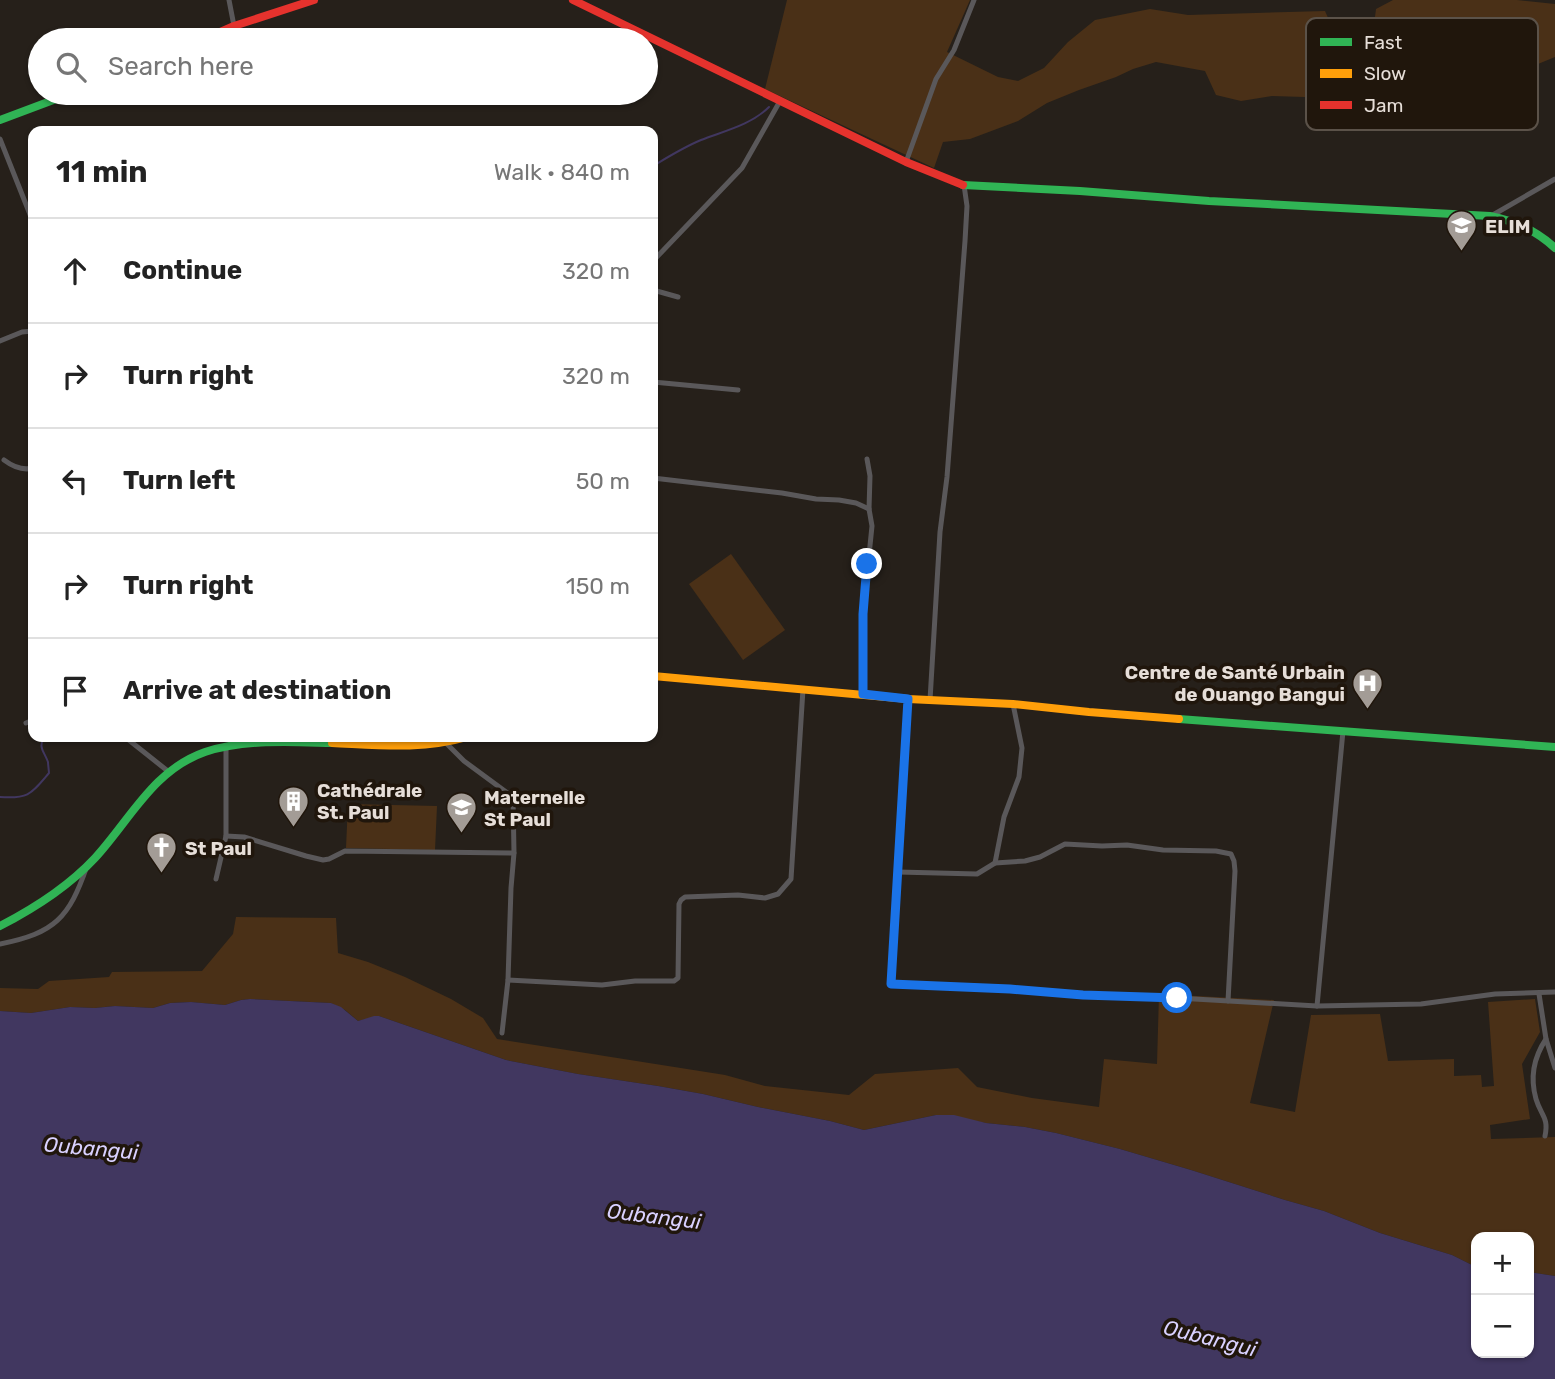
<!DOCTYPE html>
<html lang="en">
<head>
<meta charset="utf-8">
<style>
	body { margin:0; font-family:Rubik,sans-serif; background:#f2f2f2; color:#222 }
	.controls { position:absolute; right:21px; bottom:21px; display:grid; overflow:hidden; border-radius:14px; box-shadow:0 2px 5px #0004 }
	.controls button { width:63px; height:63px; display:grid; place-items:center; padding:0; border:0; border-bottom:2px solid #e0e0e0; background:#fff; color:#222; font:35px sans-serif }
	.stop { position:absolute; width:21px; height:21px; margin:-16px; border:5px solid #1a73e8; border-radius:50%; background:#fff }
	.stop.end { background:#1a73e8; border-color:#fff; box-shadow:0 2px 7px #0008 }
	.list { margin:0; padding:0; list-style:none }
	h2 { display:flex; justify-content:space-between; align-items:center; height:91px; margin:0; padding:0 28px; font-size:30px }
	h2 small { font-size:23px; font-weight:400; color:#767676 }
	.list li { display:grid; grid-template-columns:46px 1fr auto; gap:21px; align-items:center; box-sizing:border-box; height:105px; padding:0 28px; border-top:2px solid #e0e0e0 }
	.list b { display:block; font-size:26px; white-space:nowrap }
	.list em { font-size:23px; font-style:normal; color:#767676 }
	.icon { flex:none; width:38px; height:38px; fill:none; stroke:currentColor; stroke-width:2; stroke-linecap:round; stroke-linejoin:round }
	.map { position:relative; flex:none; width:1555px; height:1379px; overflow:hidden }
	.search { position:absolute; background:#fff; box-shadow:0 2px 5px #0004; left:28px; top:28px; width:630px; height:77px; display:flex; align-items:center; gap:18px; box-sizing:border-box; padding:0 24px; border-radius:38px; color:#767676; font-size:26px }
	.panel { position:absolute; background:#fff; box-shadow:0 2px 5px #0004; left:28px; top:126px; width:630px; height:616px; border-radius:14px }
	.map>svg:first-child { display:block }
</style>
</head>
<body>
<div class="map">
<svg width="1555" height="1379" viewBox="0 0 1555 1379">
	<rect width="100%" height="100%" fill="#26201a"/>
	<g fill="#4a3017">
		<path d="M 787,0 L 970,0 L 947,52 L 998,77 L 1018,81 L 1044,68 L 1068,42 L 1095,20 L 1150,9 L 1188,15 L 1325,11 L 1329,20 L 1306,47 L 1309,61 C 1327,69 1351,60 1370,56 L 1376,9 L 1393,0 L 1517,0 L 1555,4 L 1555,57 L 1501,79 L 1462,82 L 1419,94 L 1396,84 L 1334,87 L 1305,97 L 1272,96 L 1241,101 L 1216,95 L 1205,71 L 1156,62 L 1133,69 L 1116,77 L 1079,90 L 1047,103 L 1018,121 L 970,139 L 943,142 L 934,168 L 765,89 Z"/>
		<path d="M 731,554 L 785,630 L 743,660 L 689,584 Z"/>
		<path d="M 348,804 L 437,806 L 435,850 L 346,848 Z"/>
		<path d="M 236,917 L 336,918 L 338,953 L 368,962 L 405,977 L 451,999 L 483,1018 L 497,1039 L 725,1075 L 765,1086 L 849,1095 L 875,1074 L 958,1068 L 977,1087 L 1032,1098 L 1099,1107 L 1104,1059 L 1157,1064 L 1159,994 L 1274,1000 L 1250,1103 L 1295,1112 L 1311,1015 L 1380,1014 L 1388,1061 L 1454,1059 L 1454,1076 L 1481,1075 L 1482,1087 L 1494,1086 L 1488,1002 L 1535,999 L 1540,1032 L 1522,1064 L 1530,1119 L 1490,1125 L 1491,1139 L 1555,1137 L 1555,1276 L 1529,1272 L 1529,1237 L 1476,1237 L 1476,1267 L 1452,1255 L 1380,1233 L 1324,1211 L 1285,1200 L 1191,1170 L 1120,1149 L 1056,1133 L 1025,1127 L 986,1123 L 936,1115 L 864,1130 L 830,1121 L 758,1107 L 703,1094 L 658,1086 L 578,1074 L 506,1060 L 379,1016 L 358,1021 L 345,1010 L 331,1003 L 250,999 L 241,1000 L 225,1005 L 190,1002 L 170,1003 L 153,1008 L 115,1006 L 95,1008 L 70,1007 L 31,1013 L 0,1011 L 0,988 L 38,989 L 49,981 L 109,977 L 112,972 L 202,971 L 233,934 Z"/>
	</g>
	<path fill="#413760" d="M 250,999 L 331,1003 L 341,1007 L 358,1021 L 374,1016 L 379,1016 L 506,1060 L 578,1074 L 658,1086 L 703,1094 L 758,1107 L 830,1121 L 864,1130 L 936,1115 L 954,1115 L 986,1123 L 1025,1127 L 1056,1133 L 1120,1149 L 1191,1170 L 1285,1200 L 1324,1211 L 1380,1233 L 1452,1255 L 1476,1267 L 1476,1353 L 1529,1353 L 1529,1272 L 1555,1276 L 1555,1379 L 0,1379 L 0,1011 L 31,1013 L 70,1007 L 95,1008 L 115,1006 L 153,1008 L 170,1003 L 191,1002 L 225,1005 L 241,1000 Z"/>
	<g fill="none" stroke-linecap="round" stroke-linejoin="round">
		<g stroke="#413760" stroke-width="2">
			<path d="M 653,166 C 668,157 684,147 701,140 C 724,131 751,125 769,107"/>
			<path d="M 0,797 C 29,799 31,794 49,773 C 49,772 48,764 48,762 C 44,751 38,748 44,737"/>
		</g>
		<g stroke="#5a585a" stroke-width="5">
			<path d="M 229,0 L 234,26"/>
			<path d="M 0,139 L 33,222"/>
			<path d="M 906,162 L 936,79 L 954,50 L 974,0"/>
			<path d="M 1491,216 L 1555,179"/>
			<path d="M 653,261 L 742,168 L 780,101"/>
			<path d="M 653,290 L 678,297"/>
			<path d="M 0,341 L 22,332 L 33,331"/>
			<path d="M 653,382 L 738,390"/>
			<path d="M 4,460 C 12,466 22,471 33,468"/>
			<path d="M 653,478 L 782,493 L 816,499 L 839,500 L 856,503 L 869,509"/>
			<path d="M 863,694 L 863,614 L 872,526 L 869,509 L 870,476 L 867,459"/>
			<path d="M 908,699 L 891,984 L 1010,989 L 1083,995 L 1177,998 L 1317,1006 L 1421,1004 L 1495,994 L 1555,992"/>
			<path d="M 930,700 L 940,532 L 947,477 L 965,241 L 967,206 L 964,185"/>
			<path d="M 26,723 L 33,720"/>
			<path d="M 125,737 L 169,772"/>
			<path d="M 446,743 L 464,761 L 513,797 L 514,853 L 511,888 L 508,980 L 502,1033"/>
			<path d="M 226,836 L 244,837 L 306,856 L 323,860 L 329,859 L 345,851 L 514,853"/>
			<path d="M 995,863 L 1004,817 L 1019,777 L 1022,748 L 1013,704"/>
			<path d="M 898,872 L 977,874 L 995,863 L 1025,861 L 1040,857 L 1065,844 L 1102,846 L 1127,845 L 1163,850 L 1216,851 L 1231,854 L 1234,861 L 1235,871 L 1228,1001"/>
			<path d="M 216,879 L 226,836 L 226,746"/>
			<path d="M 0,944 C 55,933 69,918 87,866"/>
			<path d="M 508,980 L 602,985 L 635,981 L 674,981 L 678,978 L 679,904 L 681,900 L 685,897 L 738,895 L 765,898 L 778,894 L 791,879 L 803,689"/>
			<path d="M 1539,994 L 1546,1039 L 1555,1068"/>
			<path d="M 1317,1006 L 1343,731"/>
			<path d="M 1545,1136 C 1549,1117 1541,1116 1536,1099 C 1530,1078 1534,1057 1546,1039"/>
		</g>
		<g stroke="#30b455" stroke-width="8">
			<path d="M 0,120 L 72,93"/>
			<path d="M 963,185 L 1080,191 L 1209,201 L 1490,216 C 1515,221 1536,230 1555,248"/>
			<path d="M 1179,719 L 1555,747"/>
			<path d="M 0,926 C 35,908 68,887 95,858 C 130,820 153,770 205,752 C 245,739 290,742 332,743"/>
		</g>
		<g stroke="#ff9f0a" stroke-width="8">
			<path d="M 653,676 L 908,699 L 1013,704 L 1089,712 L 1179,719"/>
			<path d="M 332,743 C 378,745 422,750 467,737"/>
		</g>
		<g stroke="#e5322d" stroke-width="8">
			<path d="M 573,0 L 906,162 L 963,185"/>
			<path d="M 202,40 L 234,26 L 314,0"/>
		</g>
	</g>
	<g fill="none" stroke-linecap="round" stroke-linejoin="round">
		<path stroke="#1a73e8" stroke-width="9" d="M 867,564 L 863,614 L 863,694 L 908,699 L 891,984 L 1010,989 L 1083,995 L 1177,998"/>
	</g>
	<defs>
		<symbol id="school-pin" viewBox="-11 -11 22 30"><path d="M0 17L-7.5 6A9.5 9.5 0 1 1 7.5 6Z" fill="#a39c96" stroke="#20160c"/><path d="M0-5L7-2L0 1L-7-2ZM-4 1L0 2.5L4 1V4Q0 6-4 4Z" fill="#fff"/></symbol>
		<symbol id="hospital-pin" viewBox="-11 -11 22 30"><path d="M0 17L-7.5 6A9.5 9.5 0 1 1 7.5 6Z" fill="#a39c96" stroke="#20160c"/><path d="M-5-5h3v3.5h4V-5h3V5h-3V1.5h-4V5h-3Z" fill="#fff"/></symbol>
		<symbol id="building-pin" viewBox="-11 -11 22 30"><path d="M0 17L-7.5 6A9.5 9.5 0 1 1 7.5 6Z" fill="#a39c96" stroke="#20160c"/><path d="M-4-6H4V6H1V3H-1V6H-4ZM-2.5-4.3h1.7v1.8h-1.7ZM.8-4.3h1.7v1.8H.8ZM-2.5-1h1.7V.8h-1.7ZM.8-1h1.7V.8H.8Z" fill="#fff"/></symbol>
		<symbol id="church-pin" viewBox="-11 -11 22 30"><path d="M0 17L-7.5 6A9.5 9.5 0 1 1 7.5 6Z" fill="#a39c96" stroke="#20160c"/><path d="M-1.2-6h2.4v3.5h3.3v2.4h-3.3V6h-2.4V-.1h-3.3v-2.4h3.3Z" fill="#fff"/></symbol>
	</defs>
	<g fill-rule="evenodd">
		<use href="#school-pin" x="1444" y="208" width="35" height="47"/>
		<use href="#hospital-pin" x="1350" y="666" width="35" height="47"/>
		<use href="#building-pin" x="276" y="784" width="35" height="47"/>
		<use href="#school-pin" x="444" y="790" width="35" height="47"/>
		<use href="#church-pin" x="144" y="830" width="35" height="47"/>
	</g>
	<g text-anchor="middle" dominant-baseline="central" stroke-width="7" stroke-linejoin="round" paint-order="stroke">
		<g font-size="19" font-weight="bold" fill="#e6ded8" stroke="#20160c" text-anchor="start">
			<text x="1485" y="226">ELIM</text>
			<text x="1345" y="672" text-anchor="end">Centre de Santé Urbain<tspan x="1345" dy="22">de Ouango Bangui</tspan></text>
			<text x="317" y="790">Cathédrale<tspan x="317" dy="22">St. Paul</tspan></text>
			<text x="484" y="797">Maternelle<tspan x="484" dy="22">St Paul</tspan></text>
			<text x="185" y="848">St Paul</text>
		</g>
		<g font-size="21" font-style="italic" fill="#d9d1ff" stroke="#20160c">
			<text transform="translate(91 1148) rotate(5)">Oubangui</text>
			<text transform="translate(654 1216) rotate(7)">Oubangui</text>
			<text transform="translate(1210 1338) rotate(14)">Oubangui</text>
		</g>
	</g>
	<rect x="1306" y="18" width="232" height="112" rx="10" fill="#20160c" stroke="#5b5249" stroke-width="2"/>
	<rect x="1320" y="38" width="32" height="8" fill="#30b455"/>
	<rect x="1320" y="69" width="32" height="9" fill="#ff9f0a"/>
	<rect x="1320" y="101" width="32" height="8" fill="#e5322d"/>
	<g font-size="19" fill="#e6ded8">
		<text x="1364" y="49">Fast</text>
		<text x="1364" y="80">Slow</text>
		<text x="1364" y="112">Jam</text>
	</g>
</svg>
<div class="controls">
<button>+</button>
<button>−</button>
</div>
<div class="stop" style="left:1177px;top:998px"></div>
<div class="stop end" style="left:867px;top:564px"></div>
<div class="search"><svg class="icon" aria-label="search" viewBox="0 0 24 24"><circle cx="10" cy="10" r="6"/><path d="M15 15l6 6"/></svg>Search here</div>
<section class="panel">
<h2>11 min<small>Walk · 840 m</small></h2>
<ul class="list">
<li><svg class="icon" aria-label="ahead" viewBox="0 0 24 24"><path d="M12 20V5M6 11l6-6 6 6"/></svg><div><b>Continue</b></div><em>320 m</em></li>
<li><svg class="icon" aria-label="right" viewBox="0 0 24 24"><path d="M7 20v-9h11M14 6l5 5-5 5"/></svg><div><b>Turn right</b></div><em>320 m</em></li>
<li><svg class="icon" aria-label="left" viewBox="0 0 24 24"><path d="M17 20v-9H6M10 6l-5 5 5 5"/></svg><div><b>Turn left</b></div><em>50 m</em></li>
<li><svg class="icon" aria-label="right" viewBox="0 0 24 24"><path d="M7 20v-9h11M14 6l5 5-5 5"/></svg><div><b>Turn right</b></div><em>150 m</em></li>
<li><svg class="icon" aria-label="arrive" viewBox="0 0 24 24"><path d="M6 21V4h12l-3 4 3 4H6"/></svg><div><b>Arrive at destination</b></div></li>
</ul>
</section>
</div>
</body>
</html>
